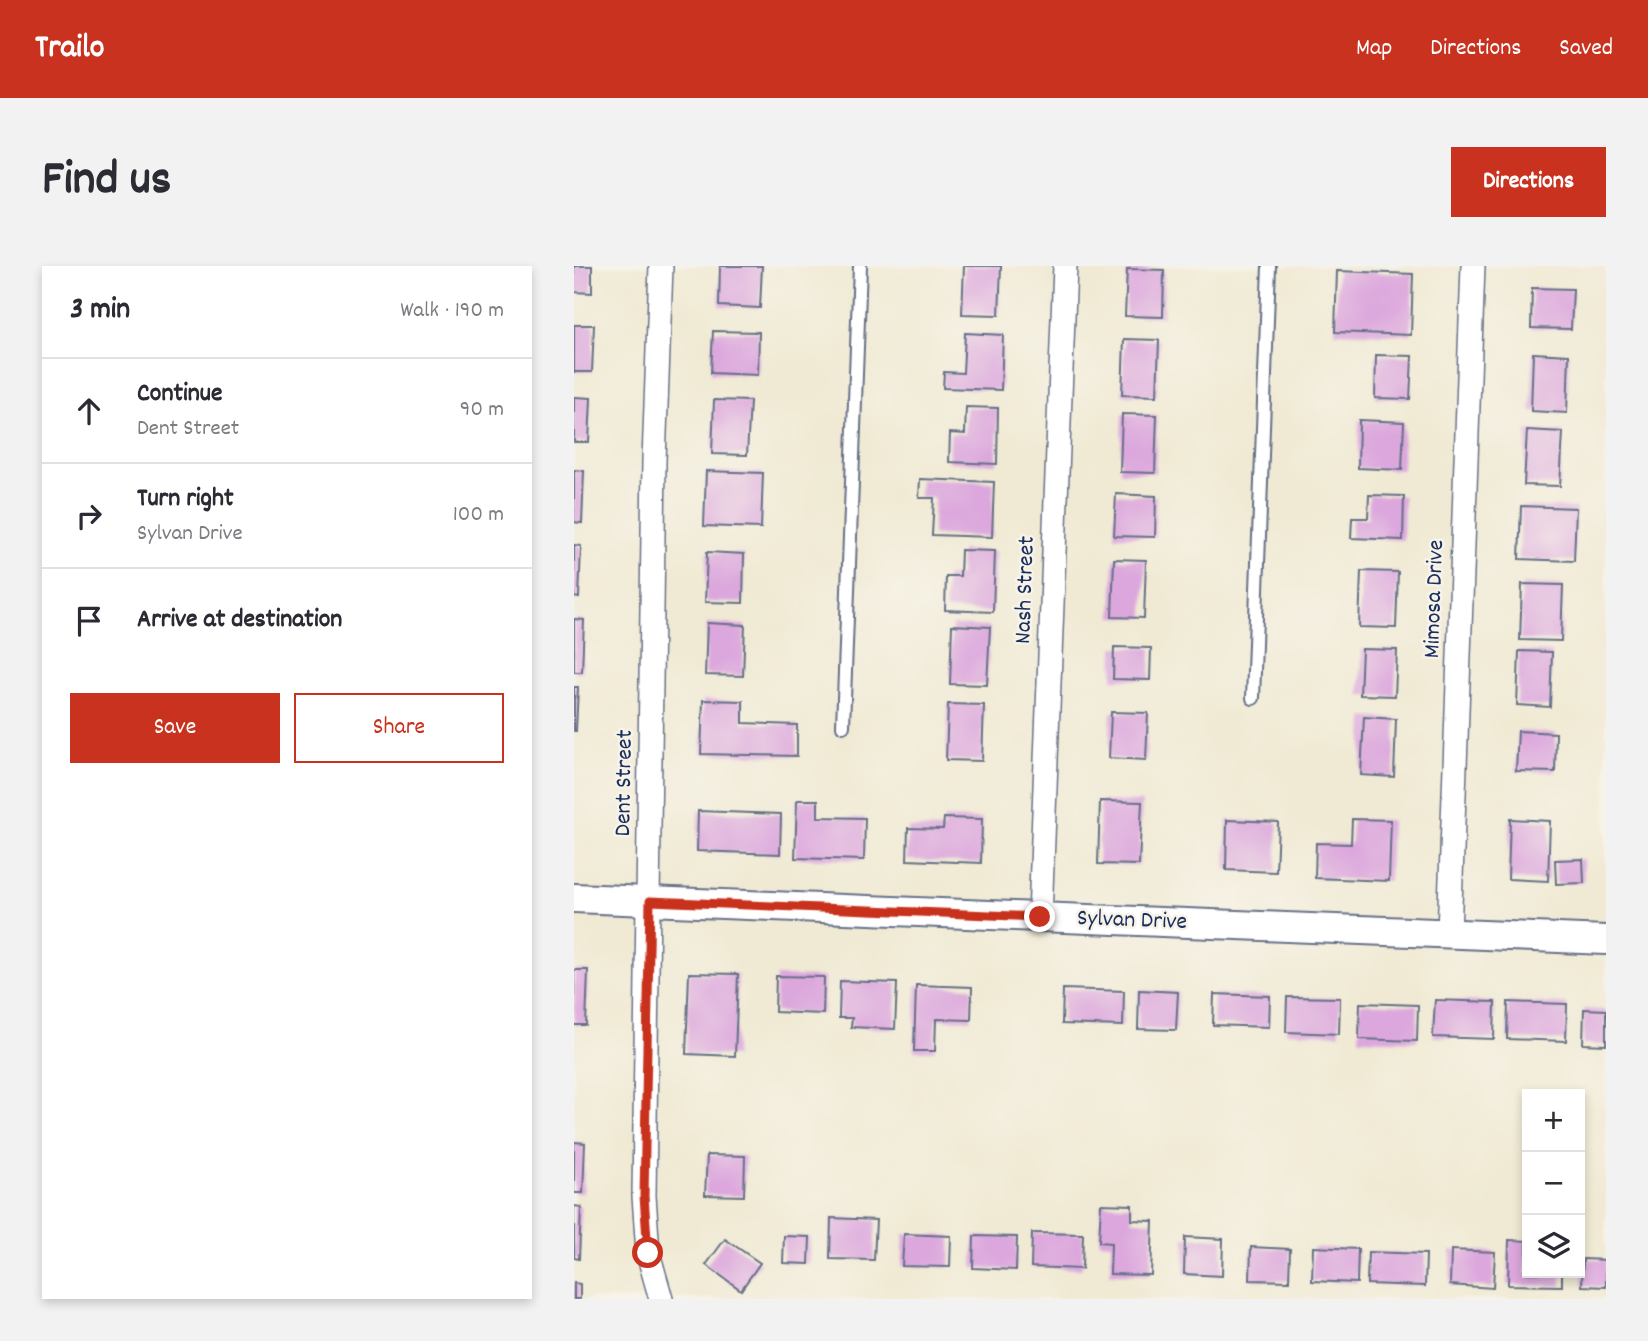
<!DOCTYPE html>
<html lang="en">
<head>
<meta charset="utf-8">
<style>
	body { margin:0; font-family:Dekko,sans-serif; background:#f2f2f3; color:#2b2b33 }
	.controls { position:absolute; right:21px; bottom:21px; display:grid; overflow:hidden; border-radius:0px; box-shadow:0 4px 10px #0003 }
	.controls button { width:63px; height:63px; display:grid; place-items:center; padding:0; border:0; border-bottom:2px solid #e1e1e2; background:#fff; color:#2b2b33; font:35px sans-serif }
	.stop { position:absolute; width:21px; height:21px; margin:-16px; border:5px solid #c8321e; border-radius:50%; background:#fff }
	.stop.end { background:#c8321e; border-color:#fff; box-shadow:0 2px 7px #0008 }
	.list { margin:0; padding:0; list-style:none }
	h2 { display:flex; justify-content:space-between; align-items:center; height:91px; margin:0; padding:0 28px; font-size:30px }
	h2 small { font-size:23px; font-weight:400; color:#7c7c81 }
	.list li { display:grid; grid-template-columns:46px 1fr auto; gap:21px; align-items:center; box-sizing:border-box; height:105px; padding:0 28px; border-top:2px solid #e1e1e2 }
	.list b { display:block; font-size:26px; white-space:nowrap }
	.list p { margin:0; font-size:23px; white-space:nowrap; color:#7c7c81 }
	.list em { font-size:23px; font-style:normal; color:#7c7c81 }
	.actions { display:flex; gap:14px; padding:21px 28px }
	.actions a { flex:1; padding:16px 0; border:2px solid #c8321e; border-radius:0px; text-align:center; font-size:24px; color:#c8321e }
	.actions .main { background:#c8321e; color:#fff }
	.icon { flex:none; width:38px; height:38px; fill:none; stroke:currentColor; stroke-width:2; stroke-linecap:round; stroke-linejoin:round }
	.map { position:relative; flex:none; width:1032px; height:1033px; overflow:hidden; border-radius:0px }
	header { display:flex; align-items:center; gap:42px; box-sizing:border-box; height:98px; padding:0 35px; background:#c8321e; color:#fff }
	header strong { font-size:33px }
	nav { display:flex; gap:38px; margin-inline-start:auto; font-size:24px }
	.intro { display:flex; align-items:center; justify-content:space-between; box-sizing:border-box; height:168px; padding:0 42px }
	h1 { margin:0; font-size:49px }
	.button { padding:18px 32px; border-radius:0px; background:#c8321e; color:#fff; font-size:24px; font-weight:700 }
	main { display:flex; gap:42px; padding:0 42px }
	aside { flex:1; background:#fff; border-radius:0px; box-shadow:0 4px 10px #0003 }
	.map>svg:first-child { display:block }
</style>
</head>
<body>
<header>
<strong>Trailo</strong>
<nav><a>Map</a><a>Directions</a><a>Saved</a></nav>
</header>
<div class="intro"><h1>Find us</h1><a class="button">Directions</a></div>
<main>
<aside>
<h2>3 min<small>Walk · 190 m</small></h2>
<ul class="list">
<li><svg class="icon" aria-label="ahead" viewBox="0 0 24 24"><path d="M12 20V5M6 11l6-6 6 6"/></svg><div><b>Continue</b><p>Dent Street</p></div><em>90 m</em></li>
<li><svg class="icon" aria-label="right" viewBox="0 0 24 24"><path d="M7 20v-9h11M14 6l5 5-5 5"/></svg><div><b>Turn right</b><p>Sylvan Drive</p></div><em>100 m</em></li>
<li><svg class="icon" aria-label="arrive" viewBox="0 0 24 24"><path d="M6 21V4h12l-3 4 3 4H6"/></svg><div><b>Arrive at destination</b></div></li>
</ul>
<div class="actions"><a class="main">Save</a><a>Share</a></div>
</aside>
<div class="map">
<svg width="1032" height="1033" viewBox="0 0 1032 1033">
	<rect width="100%" height="100%" fill="#f7f3e8"/>
	<filter id="ink" filterUnits="userSpaceOnUse"><feTurbulence type="fractalNoise" baseFrequency=".0143" numOctaves="2"/><feDisplacementMap in="SourceGraphic" scale="14" xChannelSelector="R" yChannelSelector="G"/><feConvolveMatrix kernelMatrix="1 2 1 2 8 2 1 2 1" color-interpolation-filters="sRGB"/></filter>
	<filter id="wash" filterUnits="userSpaceOnUse"><feTurbulence type="fractalNoise" baseFrequency=".00686" numOctaves="4" result="noise"/><feDisplacementMap in="SourceGraphic" scale="28" xChannelSelector="R" yChannelSelector="G"/><feGaussianBlur stdDeviation="1.57" result="paint"/><feColorMatrix in="noise" values="0 0 0 0 0 0 0 0 0 0 0 0 0 0 0 0 0 1.4 0 .05"/><feComposite in="paint" operator="in"/></filter>
	<g filter="url(#wash)">
		<rect width="100%" height="100%" fill="#f0ead4"/>
		<g id="blocks">
			<g fill="#dca7dd">
				<path d="M 0,0 L 18,0 L 18,27 L 0,26 Z"/>
				<path d="M 146,0 L 188,0 L 186,42 L 145,40 Z"/>
				<path d="M 390,0 L 427,0 L 425,49 L 388,48 Z"/>
				<path d="M 553,3 L 590,4 L 589,51 L 551,50 Z"/>
				<path d="M 763,5 L 839,8 L 837,69 L 761,66 Z"/>
				<path d="M 958,22 L 999,23 L 997,63 L 957,62 Z"/>
				<path d="M 0,59 L 20,59 L 18,106 L 0,106 Z"/>
				<path d="M 139,65 L 185,66 L 184,109 L 137,107 Z"/>
				<path d="M 391,67 L 429,69 L 427,124 L 369,122 L 370,106 L 389,107 Z"/>
				<path d="M 550,73 L 585,74 L 583,130 L 548,129 Z"/>
				<path d="M 959,87 L 995,89 L 993,147 L 957,145 Z"/>
				<path d="M 802,89 L 838,90 L 836,133 L 801,132 Z"/>
				<path d="M 0,131 L 17,132 L 15,176 L 0,176 Z"/>
				<path d="M 140,134 L 176,135 L 173,189 L 138,188 Z"/>
				<path d="M 392,141 L 424,142 L 423,198 L 375,196 L 376,167 L 391,168 Z"/>
				<path d="M 548,148 L 583,149 L 581,207 L 546,206 Z"/>
				<path d="M 785,154 L 830,156 L 828,204 L 784,202 Z"/>
				<path d="M 953,164 L 989,166 L 986,220 L 950,219 Z"/>
				<path d="M 0,204 L 10,205 L 8,257 L 0,256 Z"/>
				<path d="M 132,205 L 189,207 L 187,262 L 130,260 Z"/>
				<path d="M 346,213 L 420,216 L 418,271 L 358,269 L 360,232 L 345,232 Z"/>
				<path d="M 542,228 L 582,230 L 581,271 L 540,270 Z"/>
				<path d="M 795,229 L 830,230 L 829,274 L 777,272 L 778,252 L 794,252 Z"/>
				<path d="M 947,240 L 1002,242 L 1000,295 L 945,293 Z"/>
				<path d="M 0,279 L 7,280 L 5,332 L 0,331 Z"/>
				<path d="M 387,284 L 421,285 L 419,346 L 371,344 L 372,310 L 386,310 Z"/>
				<path d="M 133,286 L 170,288 L 169,337 L 131,336 Z"/>
				<path d="M 540,293 L 572,294 L 570,352 L 538,351 Z"/>
				<path d="M 787,305 L 824,306 L 822,362 L 785,361 Z"/>
				<path d="M 948,318 L 989,319 L 987,375 L 946,374 Z"/>
				<path d="M 0,353 L 10,354 L 8,406 L 0,406 Z"/>
				<path d="M 133,357 L 171,359 L 169,410 L 131,409 Z"/>
				<path d="M 378,359 L 416,361 L 413,419 L 376,418 Z"/>
				<path d="M 540,381 L 577,382 L 576,414 L 539,413 Z"/>
				<path d="M 788,383 L 823,384 L 821,430 L 786,429 Z"/>
				<path d="M 945,385 L 978,386 L 976,441 L 943,439 Z"/>
				<path d="M 0,421 L 4,421 L 2,465 L 0,465 Z"/>
				<path d="M 129,434 L 169,435 L 169,457 L 223,459 L 223,490 L 127,488 Z"/>
				<path d="M 374,438 L 410,439 L 408,495 L 372,494 Z"/>
				<path d="M 537,446 L 574,447 L 572,494 L 535,492 Z"/>
				<path d="M 790,451 L 822,453 L 820,511 L 787,509 Z"/>
				<path d="M 944,465 L 982,467 L 981,506 L 942,505 Z"/>
				<path d="M 223,534 L 244,534 L 244,551 L 291,552 L 290,594 L 221,592 Z"/>
				<path d="M 526,535 L 568,536 L 565,599 L 524,598 Z"/>
				<path d="M 124,545 L 207,548 L 206,588 L 123,585 Z"/>
				<path d="M 370,552 L 408,553 L 407,597 L 333,594 L 334,562 L 369,563 Z"/>
				<path d="M 778,553 L 817,554 L 815,615 L 741,612 L 742,577 L 777,578 Z"/>
				<path d="M 936,553 L 976,555 L 974,615 L 934,613 Z"/>
				<path d="M 653,554 L 704,556 L 702,606 L 652,604 Z"/>
				<path d="M 1009,593 L 1010,617 L 982,618 L 981,594 Z"/>
				<path d="M 0,704 L 14,704 L 12,759 L 0,759 Z"/>
				<path d="M 115,707 L 164,708 L 161,790 L 112,788 Z"/>
				<path d="M 202,710 L 250,711 L 249,748 L 201,746 Z"/>
				<path d="M 266,715 L 323,717 L 321,763 L 277,761 L 278,752 L 265,752 Z"/>
				<path d="M 342,719 L 398,721 L 397,754 L 362,753 L 361,785 L 340,785 Z"/>
				<path d="M 489,723 L 550,725 L 549,760 L 488,758 Z"/>
				<path d="M 565,724 L 604,726 L 602,764 L 564,763 Z"/>
				<path d="M 640,728 L 696,730 L 695,761 L 639,759 Z"/>
				<path d="M 713,731 L 766,732 L 765,768 L 712,766 Z"/>
				<path d="M 861,734 L 921,736 L 920,773 L 859,771 Z"/>
				<path d="M 934,736 L 993,738 L 992,775 L 933,773 Z"/>
				<path d="M 786,737 L 844,739 L 843,775 L 785,773 Z"/>
				<path d="M 1010,743 L 1032,744 L 1032,779 L 1009,778 Z"/>
				<path d="M 0,876 L 11,877 L 9,927 L 0,927 Z"/>
				<path d="M 133,889 L 171,890 L 170,930 L 131,929 Z"/>
				<path d="M 527,938 L 558,939 L 558,954 L 579,955 L 577,1009 L 536,1008 L 537,977 L 525,976 Z"/>
				<path d="M 0,940 L 7,941 L 5,993 L 0,992 Z"/>
				<path d="M 257,952 L 302,954 L 300,994 L 256,993 Z"/>
				<path d="M 458,967 L 509,968 L 508,1003 L 457,1001 Z"/>
				<path d="M 330,968 L 377,970 L 376,1001 L 328,1000 Z"/>
				<path d="M 210,970 L 236,971 L 235,998 L 209,997 Z"/>
				<path d="M 400,970 L 443,971 L 442,1004 L 399,1002 Z"/>
				<path d="M 611,971 L 649,973 L 648,1010 L 610,1008 Z"/>
				<path d="M 151,973 L 186,997 L 167,1024 L 132,999 Z"/>
				<path d="M 935,974 L 953,975 L 953,1007 L 988,1007 L 988,1020 L 934,1019 Z"/>
				<path d="M 677,981 L 716,983 L 715,1015 L 676,1014 Z"/>
				<path d="M 739,981 L 784,983 L 783,1017 L 738,1015 Z"/>
				<path d="M 877,984 L 921,986 L 919,1022 L 876,1019 Z"/>
				<path d="M 794,986 L 852,988 L 851,1020 L 793,1018 Z"/>
				<path d="M 1009,993 L 1032,994 L 1032,1021 L 1008,1020 Z"/>
				<path d="M 0,1017 L 6,1018 L 6,1033 L 0,1033 Z"/>
			</g>
		</g>
	</g>
	<g filter="url(#ink)">
		<use href="#blocks" fill-opacity="0" stroke="#667087" stroke-width="2"/>
		<g fill="none" stroke-linecap="round" stroke-linejoin="round">
			<defs>
				<g id="service">
					<path d="M 679,432 L 695,0"/>
					<path d="M 269,460 L 286,0"/>
				</g>
				<g id="minor">
					<path d="M 87,0 L 80,195 L 70,930 L 74,987 L 87,1033"/>
					<path d="M 466,651 L 491,0"/>
					<path d="M 875,668 L 899,0"/>
				</g>
				<path id="tertiary" d="M 0,632 L 1032,674"/>
			</defs>
			<use href="#service" stroke="#667087" stroke-width="16"/>
			<use href="#minor" stroke="#667087" stroke-width="26"/>
			<use href="#tertiary" stroke="#667087" stroke-width="32"/>
			<use href="#service" stroke="#fff" stroke-width="12"/>
			<use href="#minor" stroke="#fff" stroke-width="23"/>
			<use href="#tertiary" stroke="#fff" stroke-width="28"/>
		</g>
	</g>
	<g fill="none" stroke-linecap="round" stroke-linejoin="round" filter="url(#ink)">
		<path stroke="#c8321e" stroke-width="9" d="M 74,987 L 70,930 L 76,635 L 466,651"/>
	</g>
	<g text-anchor="middle" dominant-baseline="central" stroke-width="5" stroke-linejoin="round" paint-order="stroke">
		<g font-size="24" fill="#1b2f5e" stroke="#f7f3e8">
			<text transform="translate(452 324) rotate(-88)">Nash Street</text>
			<text transform="translate(861 333) rotate(-88)">Mimosa Drive</text>
			<text transform="translate(51 517) rotate(-89)">Dent Street</text>
			<text transform="translate(558 655) rotate(2)">Sylvan Drive</text>
		</g>
	</g>
</svg>
<div class="controls">
<button>+</button>
<button>−</button>
<button><svg class="icon" aria-label="layers" viewBox="0 0 24 24"><path d="M12 4l9 5-9 5-9-5zM3 14l9 5 9-5"/></svg></button>
</div>
<div class="stop" style="left:74px;top:987px"></div>
<div class="stop end" style="left:466px;top:651px"></div>
</div>
</main>
</body>
</html>
